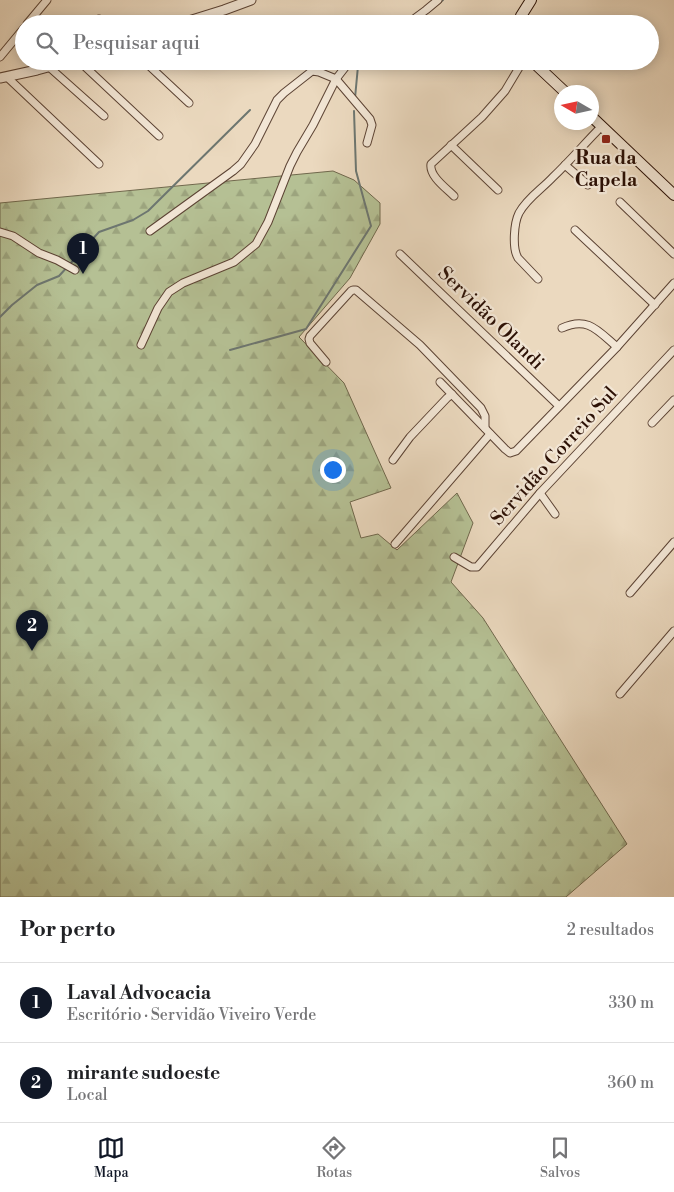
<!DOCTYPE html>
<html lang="pt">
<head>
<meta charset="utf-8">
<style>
	body { margin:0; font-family:"Libre Bodoni",serif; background:#f2f2f2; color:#202124 }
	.compass { position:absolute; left:554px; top:85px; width:45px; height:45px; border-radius:50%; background:#fff; box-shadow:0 2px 12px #0003; rotate:279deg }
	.you { position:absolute; left:332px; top:469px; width:18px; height:18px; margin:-12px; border:4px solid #fff; border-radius:50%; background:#1a73e8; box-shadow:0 0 0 8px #1a73e833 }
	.badge { display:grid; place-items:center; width:32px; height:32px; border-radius:50%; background:#111827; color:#fff; font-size:16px; font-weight:700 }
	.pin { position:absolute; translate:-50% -41px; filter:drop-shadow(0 1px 2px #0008) }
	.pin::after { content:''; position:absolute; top:26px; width:18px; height:15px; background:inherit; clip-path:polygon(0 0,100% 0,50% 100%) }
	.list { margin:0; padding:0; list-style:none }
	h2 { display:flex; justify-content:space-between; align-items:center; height:65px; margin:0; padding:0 20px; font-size:21px }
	h2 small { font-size:16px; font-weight:400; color:#757577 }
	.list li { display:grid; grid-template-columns:32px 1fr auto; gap:15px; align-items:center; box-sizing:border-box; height:80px; padding:0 20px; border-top:1px solid #e0e0e0 }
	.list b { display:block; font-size:19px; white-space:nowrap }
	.list p { margin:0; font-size:16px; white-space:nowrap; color:#757577 }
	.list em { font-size:16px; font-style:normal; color:#757577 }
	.icon { flex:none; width:28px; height:28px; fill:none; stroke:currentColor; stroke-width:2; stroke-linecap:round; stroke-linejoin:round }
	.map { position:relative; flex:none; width:674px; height:897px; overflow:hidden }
	.search { position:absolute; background:#fff; box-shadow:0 2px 12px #0003; left:15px; right:15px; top:15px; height:55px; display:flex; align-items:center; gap:12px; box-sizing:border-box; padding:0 18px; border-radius:28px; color:#757577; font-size:19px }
	.sheet { height:225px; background:#fff }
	nav { display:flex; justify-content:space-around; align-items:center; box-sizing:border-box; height:70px; border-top:1px solid #e0e0e0; background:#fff; font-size:14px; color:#757577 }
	nav a { display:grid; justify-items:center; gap:2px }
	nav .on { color:#111827 }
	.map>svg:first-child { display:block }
</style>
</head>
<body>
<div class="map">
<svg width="674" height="897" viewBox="0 0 674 897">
	<defs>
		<pattern id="forest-firs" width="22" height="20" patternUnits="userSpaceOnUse" patternTransform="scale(1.25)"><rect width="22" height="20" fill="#b5c094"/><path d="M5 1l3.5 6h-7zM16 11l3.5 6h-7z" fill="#9ca47e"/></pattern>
	</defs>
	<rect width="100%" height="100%" fill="#ebd9bf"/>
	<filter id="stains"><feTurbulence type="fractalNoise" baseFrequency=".004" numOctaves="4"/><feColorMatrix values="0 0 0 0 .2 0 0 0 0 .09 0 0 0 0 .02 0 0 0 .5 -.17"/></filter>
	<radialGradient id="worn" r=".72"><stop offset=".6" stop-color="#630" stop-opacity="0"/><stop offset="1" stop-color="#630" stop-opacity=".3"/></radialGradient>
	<path fill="url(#forest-firs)" stroke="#70684d" d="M 333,171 L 354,180 L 380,203 L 380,224 L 350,278 L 299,337 L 344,383 L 391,488 L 350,502 L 361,538 L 378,534 L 397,550 L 457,493 L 473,523 L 451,582 L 483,618 L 627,844 L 566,897 L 0,897 L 0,203 Z"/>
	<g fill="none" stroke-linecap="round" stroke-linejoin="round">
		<g stroke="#6d7670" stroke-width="2">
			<path d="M 414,24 L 443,0"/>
			<path d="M 355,98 L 358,66 L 362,61"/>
			<path d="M 0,317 L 12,305 L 37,285 L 59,276 L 99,232 L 133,220 L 148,211 L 250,110"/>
			<path d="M 230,350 L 306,329 L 371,226 L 356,171 L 354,111"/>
		</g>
		<defs>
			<g id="minor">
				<path d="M 99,19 L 104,24"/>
				<path d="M 27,24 L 47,0"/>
				<path d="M 407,24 L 426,10 L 438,0"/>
				<path d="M 0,57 L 24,28"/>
				<path d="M 79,61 L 159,136"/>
				<path d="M 144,61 L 189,103"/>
				<path d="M 49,67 L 104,116"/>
				<path d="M 7,77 L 99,164"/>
				<path d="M 451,145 L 498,190"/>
				<path d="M 565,165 L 588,185"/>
				<path d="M 454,196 C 446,188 429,176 431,164 L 482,117 L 505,91 L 523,61"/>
				<path d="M 620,202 L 674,254"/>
				<path d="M 575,230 L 655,305"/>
				<path d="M 150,231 L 233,171 L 241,164 L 255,144 L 277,100 L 284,93 L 312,71 L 319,72 L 336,79 L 370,119 L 372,125 L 367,143"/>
				<path d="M 0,232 L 13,236 L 39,253 L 57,260 L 75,270"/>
				<path d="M 400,254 L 559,406"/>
				<path d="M 538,279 L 518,258 C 512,248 514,223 519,213 C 527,198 542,189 553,177 C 570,161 585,143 601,127"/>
				<path d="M 562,328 C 588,316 598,331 617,347"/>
				<path d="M 141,345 L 158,308 L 169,292 L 183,283 L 234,262 L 256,244 L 268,222 L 290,166 L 297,152 L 313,125 L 336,79 L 350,61"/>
				<path d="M 326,362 L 310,343 L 309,339 L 310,336 L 351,291 L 353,290 L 356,290 L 420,345 L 481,408 L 485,416 L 485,428"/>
				<path d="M 440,382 L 505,449 L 510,453 L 516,451 L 617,347 L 674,283"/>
				<path d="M 652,423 L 674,400"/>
				<path d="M 393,460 L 410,437 L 447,398 L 452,394"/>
				<path d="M 540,493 L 555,514"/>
				<path d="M 395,544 L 490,434"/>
				<path d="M 454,557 L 471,567 L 477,567 L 540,493 L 674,350"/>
				<path d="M 630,593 L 674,542"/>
				<path d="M 620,694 L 674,631"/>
			</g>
			<g id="tertiary">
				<path d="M 179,24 L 224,10 L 251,0"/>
				<path d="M 0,78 L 37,70 L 70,61"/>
			</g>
			<g id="secondary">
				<path d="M 518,24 L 521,16 L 531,0"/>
				<path d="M 532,61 L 565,92"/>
				<path d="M 592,117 L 674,195"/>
			</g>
		</defs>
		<use href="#minor" stroke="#5c4334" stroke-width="9"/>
		<use href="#tertiary" stroke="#5c4334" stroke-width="11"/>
		<use href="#secondary" stroke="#2c1106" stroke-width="12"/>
		<use href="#minor" stroke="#f2e6d5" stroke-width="7"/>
		<use href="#tertiary" stroke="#f2e6d5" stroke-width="9"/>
		<use href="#secondary" stroke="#f2e6d5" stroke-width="10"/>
	</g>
	<rect fill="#8f2418" stroke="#f2e6d5" stroke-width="2" x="601" y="134" width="10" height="10" rx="2.5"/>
	<g text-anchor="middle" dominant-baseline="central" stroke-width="4.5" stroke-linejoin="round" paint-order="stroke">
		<g font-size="19" font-weight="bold" fill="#2c1106" stroke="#f2e6d5">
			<text x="606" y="158">Rua da<tspan x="606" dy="22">Capela</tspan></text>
		</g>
		<g font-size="19" fill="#2c1106" stroke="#f2e6d5">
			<text transform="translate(491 318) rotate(44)">Servidão Olandi</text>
			<text transform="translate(554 456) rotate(-48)">Servidão Correio Sul</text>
		</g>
	</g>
	<rect width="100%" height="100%" filter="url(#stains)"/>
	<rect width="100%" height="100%" fill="url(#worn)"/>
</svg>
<svg class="compass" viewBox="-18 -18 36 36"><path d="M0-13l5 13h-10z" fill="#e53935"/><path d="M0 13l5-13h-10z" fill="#757577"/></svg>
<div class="you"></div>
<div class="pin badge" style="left:83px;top:274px">1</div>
<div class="pin badge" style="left:32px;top:651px">2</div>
<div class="search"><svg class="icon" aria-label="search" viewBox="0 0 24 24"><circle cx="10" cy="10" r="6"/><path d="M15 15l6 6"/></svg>Pesquisar aqui</div>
</div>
<section class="sheet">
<h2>Por perto<small>2 resultados</small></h2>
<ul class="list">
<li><span class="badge">1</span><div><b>Laval Advocacia</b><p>Escritório · Servidão Viveiro Verde</p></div><em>330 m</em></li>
<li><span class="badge">2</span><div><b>mirante sudoeste</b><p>Local</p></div><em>360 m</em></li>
</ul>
</section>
<nav>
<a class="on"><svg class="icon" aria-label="map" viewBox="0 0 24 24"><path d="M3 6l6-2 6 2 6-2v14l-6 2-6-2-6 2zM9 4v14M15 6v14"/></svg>Mapa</a>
<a><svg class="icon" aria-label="directions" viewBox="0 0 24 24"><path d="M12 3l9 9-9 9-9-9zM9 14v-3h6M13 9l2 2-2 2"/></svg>Rotas</a>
<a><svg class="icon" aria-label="saved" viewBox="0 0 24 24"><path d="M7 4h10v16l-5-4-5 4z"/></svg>Salvos</a>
</nav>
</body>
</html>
